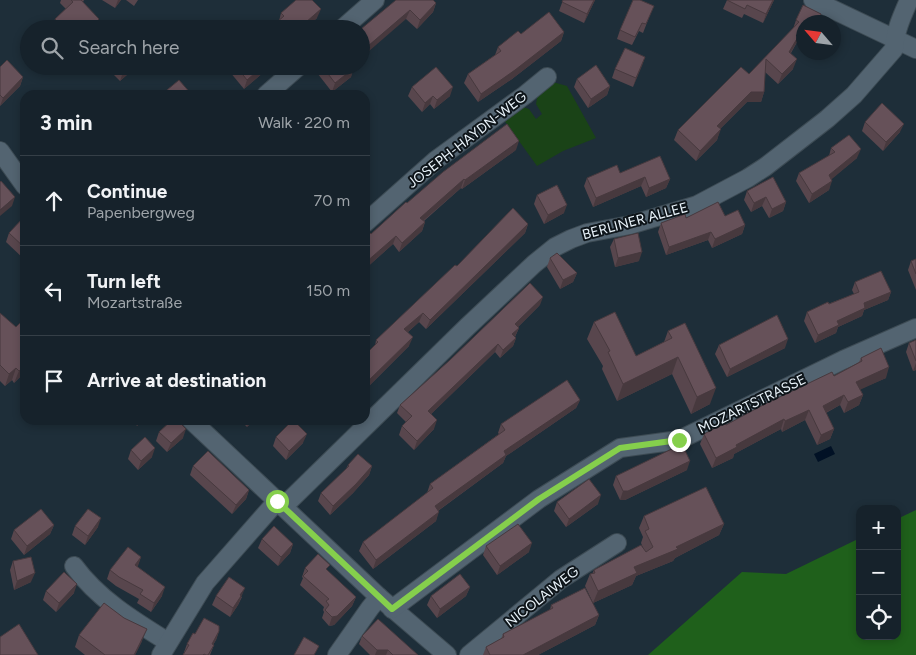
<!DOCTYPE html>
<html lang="en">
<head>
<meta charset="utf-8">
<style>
	body { margin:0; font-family:Figtree,sans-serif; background:#232f37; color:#f1f3f6 }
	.controls { position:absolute; right:15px; bottom:15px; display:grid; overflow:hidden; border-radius:10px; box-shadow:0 2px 8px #0003 }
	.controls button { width:45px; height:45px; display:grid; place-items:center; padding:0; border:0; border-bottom:1px solid #353f47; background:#16222b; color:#f1f3f6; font:25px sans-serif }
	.compass { position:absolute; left:796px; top:15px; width:45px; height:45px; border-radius:50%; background:#16222b; box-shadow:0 2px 8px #0003; rotate:298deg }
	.stop { position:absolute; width:15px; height:15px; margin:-11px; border:4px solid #85cf4c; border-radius:50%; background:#fff }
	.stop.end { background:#85cf4c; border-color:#fff; box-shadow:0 1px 5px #0008 }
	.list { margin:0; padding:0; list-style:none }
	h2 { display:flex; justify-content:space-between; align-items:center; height:65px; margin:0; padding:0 20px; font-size:21px }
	h2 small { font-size:16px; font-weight:400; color:#9ea4a9 }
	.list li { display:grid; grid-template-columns:32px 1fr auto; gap:15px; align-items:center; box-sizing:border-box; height:90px; padding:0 20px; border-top:1px solid #353f47 }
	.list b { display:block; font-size:19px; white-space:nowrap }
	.list p { margin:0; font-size:16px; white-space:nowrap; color:#9ea4a9 }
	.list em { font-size:16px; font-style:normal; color:#9ea4a9 }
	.icon { flex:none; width:28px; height:28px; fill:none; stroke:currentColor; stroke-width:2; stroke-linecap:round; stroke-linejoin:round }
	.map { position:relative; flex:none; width:916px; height:655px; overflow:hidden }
	.search { position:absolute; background:#16222b; box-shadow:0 2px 8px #0003; left:20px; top:20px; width:350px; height:55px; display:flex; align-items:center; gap:12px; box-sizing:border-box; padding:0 18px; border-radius:28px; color:#9ea4a9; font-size:19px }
	.panel { position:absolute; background:#16222b; box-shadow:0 2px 8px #0003; left:20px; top:90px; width:350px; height:335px; border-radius:15px }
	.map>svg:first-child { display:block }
</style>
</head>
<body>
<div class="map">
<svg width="916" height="655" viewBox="0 0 916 655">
	<rect width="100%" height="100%" fill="#1e2e39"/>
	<path fill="#1a4317" d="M 549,81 L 567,86 L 596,138 L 563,151 L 537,166 L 501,116 L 517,105 L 529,109 L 536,119 L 542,114 L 536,104 L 539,88 Z"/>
	<path fill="#1f601b" d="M 916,510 L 916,655 L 648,655 L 742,572 L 786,574 L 860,538 L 860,636 L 897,636 L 897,519 Z"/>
	<path fill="#011125" d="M 831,446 L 835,454 L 818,462 L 814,454 Z"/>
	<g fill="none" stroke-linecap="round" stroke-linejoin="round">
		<defs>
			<g id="minor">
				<path d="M 813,0 L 916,49"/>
				<path d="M 342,29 L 375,0"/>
				<path d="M 266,95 L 299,66"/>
				<path d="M 0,151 L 25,186"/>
				<path d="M 365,223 L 436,160 L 525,95 L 547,77"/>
				<path d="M 191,420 L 379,597 L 447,655"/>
				<path d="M 283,507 L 467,327 L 534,264 L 555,247 L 571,239 L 587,233 L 630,225 L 697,205 L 748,178 L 765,167 L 827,119 L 854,95 L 894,49 C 895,31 902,16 909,0"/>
				<path d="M 74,566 C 98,599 134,621 168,642"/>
				<path d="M 392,609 L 539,499 L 620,448 L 679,440 L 843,360 L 916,328"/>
				<path d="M 161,655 L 205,583 L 277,501"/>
				<path d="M 337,655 L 370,608 L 379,597"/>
				<path d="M 469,655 L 561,579 L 617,543"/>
			</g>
		</defs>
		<use href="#minor" stroke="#3d4b54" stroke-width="20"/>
		<use href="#minor" stroke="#536471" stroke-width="18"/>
	</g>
	<g fill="#58464d">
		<path d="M 61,0 L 84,0 L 83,2 L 95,29 L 51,29 L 55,19 L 66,9 L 60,3 Z"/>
		<path d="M 102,0 L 121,0 L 115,8 Z"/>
		<path d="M 126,0 L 138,0 L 134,6 Z"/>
		<path d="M 396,0 L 434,1 L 436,3 L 433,12 L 417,29 L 406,19 Z"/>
		<path d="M 563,0 L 595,0 L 584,23 L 559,11 Z"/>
		<path d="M 727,0 L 774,0 L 763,23 L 744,14 L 742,18 L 723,9 Z"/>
		<path d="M 281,13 L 317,18 L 305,29 L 269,29 L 279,21 Z"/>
		<path d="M 821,14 L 818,22 L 804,22 L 804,36 L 801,35 L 791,53 L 793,69 L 778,84 L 765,72 L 764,92 L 761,102 L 747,102 L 720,129 L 717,140 L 696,161 L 674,140 L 678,130 L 749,74 L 793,29 L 796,20 Z"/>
		<path d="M 650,15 L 643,33 L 639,31 L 632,45 L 617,39 L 620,30 Z"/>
		<path d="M 564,32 L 561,41 L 512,79 L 478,102 L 464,83 L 468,74 L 495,55 L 498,47 L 521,34 Z"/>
		<path d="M 645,57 L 633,87 L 612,78 L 615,69 Z"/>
		<path d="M 113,66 L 137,66 L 120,81 L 111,72 Z"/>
		<path d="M 225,66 L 271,66 L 244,89 Z"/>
		<path d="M 315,66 L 353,66 L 351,77 L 332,92 L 314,69 Z"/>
		<path d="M 0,67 L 23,77 L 20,86 L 0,106 Z"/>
		<path d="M 577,79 L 610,86 L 607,95 L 588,108 L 574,87 Z"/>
		<path d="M 412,87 L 450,96 L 434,109 L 430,104 L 422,112 L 408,96 Z"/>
		<path d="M 865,122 L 900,132 L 883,151 L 862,131 Z"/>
		<path d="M 25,135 L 25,149 L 22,144 Z"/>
		<path d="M 831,148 L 857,158 L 831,179 L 829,190 L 809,203 L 796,181 L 799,173 L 829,156 Z"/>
		<path d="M 516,150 L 462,189 L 461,188 L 424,221 L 425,222 L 422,231 L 399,252 L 393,244 L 365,269 L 365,234 L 366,235 L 371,234 L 407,203 Z"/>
		<path d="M 620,173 L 670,179 L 666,188 L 646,197 L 641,186 L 593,207 L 584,186 L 587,178 Z"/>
		<path d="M 747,191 L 786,202 L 783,211 L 769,218 L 762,206 L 751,212 L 744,200 Z"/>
		<path d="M 537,195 L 564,213 L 544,224 L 534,204 Z"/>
		<path d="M 25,216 L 25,260 L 6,242 L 9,233 Z"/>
		<path d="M 725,216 L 745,225 L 742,234 L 712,248 L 708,240 L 666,255 L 658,232 L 661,223 L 686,218 Z"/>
		<path d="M 528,224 L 525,233 L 426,329 L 419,322 L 408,332 L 409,346 L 365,390 L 365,355 L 375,346 L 376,340 L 457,266 Z"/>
		<path d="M 614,239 L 639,261 L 615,267 L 610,247 Z"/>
		<path d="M 550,258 L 577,273 L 573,282 L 560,289 L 547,267 Z"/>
		<path d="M 916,259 L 916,290 L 908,270 L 911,261 Z"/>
		<path d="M 855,282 L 891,292 L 888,300 L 864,310 L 862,316 L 838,327 L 836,333 L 815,343 L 804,321 L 807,312 L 854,294 L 852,290 Z"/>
		<path d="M 540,305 L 518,327 L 519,328 L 515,337 L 516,338 L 513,346 L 500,358 L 495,352 L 431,414 L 434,429 L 414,450 L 399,435 L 402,426 L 406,422 L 397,413 L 400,405 Z"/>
		<path d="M 0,313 L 25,372 L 14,383 L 12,380 L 5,386 L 0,381 Z"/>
		<path d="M 594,322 L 636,356 L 664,342 L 668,331 L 710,404 L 691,414 L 672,374 L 617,401 L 602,369 L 603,366 L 587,339 Z"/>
		<path d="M 916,340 L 916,370 L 913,371 L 906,352 L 909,343 Z"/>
		<path d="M 719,345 L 785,348 L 727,377 L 715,354 Z"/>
		<path d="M 861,358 L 886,378 L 860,389 L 863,395 L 859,405 L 844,413 L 840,405 L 826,413 L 834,429 L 830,439 L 817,445 L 805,420 L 782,432 L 781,429 L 734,454 L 733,458 L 712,468 L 700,444 L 704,434 L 726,425 L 834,376 L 859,362 Z"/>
		<path d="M 580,400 L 576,408 L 506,456 L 503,463 L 438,511 L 436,521 L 373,569 L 359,551 L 363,542 L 427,493 L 430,484 L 499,434 L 498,433 L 501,424 Z"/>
		<path d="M 133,420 L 144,420 L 137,426 Z"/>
		<path d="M 240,420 L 255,420 L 247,427 Z"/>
		<path d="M 159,432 L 183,438 L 167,452 L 156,441 Z"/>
		<path d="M 276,437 L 303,443 L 286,460 L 273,446 Z"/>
		<path d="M 131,450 L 152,457 L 138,470 L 128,459 Z"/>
		<path d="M 348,465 L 372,466 L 369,475 L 353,493 L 330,515 L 318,501 L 321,493 L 346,469 Z"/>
		<path d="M 193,466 L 249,490 L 246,499 L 232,514 L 190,475 Z"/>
		<path d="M 687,470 L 625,500 L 620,500 L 613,485 L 616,476 Z"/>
		<path d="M 557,502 L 598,504 L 566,527 L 554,511 Z"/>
		<path d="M 644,516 L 724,524 L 719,535 L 675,558 L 673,561 L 636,576 L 632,585 L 593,603 L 585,586 L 590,574 L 592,574 L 594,570 L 644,550 L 641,543 L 643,537 L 639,528 Z"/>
		<path d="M 54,525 L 50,534 L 24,555 L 11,539 L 14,530 Z"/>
		<path d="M 75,526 L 98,527 L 85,545 L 72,535 Z"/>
		<path d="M 262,539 L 293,544 L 290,553 L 278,566 L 258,548 Z"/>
		<path d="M 486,546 L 529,552 L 497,575 L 483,555 Z"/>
		<path d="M 141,557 L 137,567 L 162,596 L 151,612 L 137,603 L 139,599 L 116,586 L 107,579 L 110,570 Z"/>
		<path d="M 13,561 L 31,582 L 14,590 L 10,570 Z"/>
		<path d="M 305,568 L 328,571 L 356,597 L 352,606 L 334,625 L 329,626 L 322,618 L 324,612 L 323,610 L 324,607 L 300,585 L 303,578 L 302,577 Z"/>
		<path d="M 470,587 L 466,596 L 437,618 L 427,605 L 431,596 Z"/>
		<path d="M 46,591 L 74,593 L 56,612 L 43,600 Z"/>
		<path d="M 216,596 L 242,597 L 238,605 L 230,617 L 212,605 Z"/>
		<path d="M 551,605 L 599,615 L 595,625 L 538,655 L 483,655 L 486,647 L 501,639 L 503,634 L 550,610 Z"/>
		<path d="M 219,631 L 216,640 L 213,645 L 214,645 L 210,655 L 183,655 L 187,644 L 195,634 Z"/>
		<path d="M 79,635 L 142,641 L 135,655 L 85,655 L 75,647 Z"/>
		<path d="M 362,636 L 418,655 L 370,655 L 359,644 Z"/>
	</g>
	<g fill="#47393e">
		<path d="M 118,0 L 121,0 L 115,8 Z"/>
		<path d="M 594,0 L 595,0 L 584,23 L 587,14 Z"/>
		<path d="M 773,0 L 774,0 L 763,23 L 766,14 Z"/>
		<path d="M 436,3 L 433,12 L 417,29 L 420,20 Z"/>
		<path d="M 321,9 L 317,18 L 305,29 L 298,29 Z"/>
		<path d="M 410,10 L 406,19 L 361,58 L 361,52 Z"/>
		<path d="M 99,19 L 95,29 L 89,29 Z"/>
		<path d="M 804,27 L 801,35 L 785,62 L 789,52 Z"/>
		<path d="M 564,32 L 561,41 L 512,79 L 478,102 L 481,94 Z"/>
		<path d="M 645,57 L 642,66 L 633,87 L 636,78 Z"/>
		<path d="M 797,59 L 793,69 L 778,84 L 782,74 Z"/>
		<path d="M 130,66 L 137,66 L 120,81 L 123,72 Z"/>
		<path d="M 263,66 L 271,66 L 244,89 L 247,80 Z"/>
		<path d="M 354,68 L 351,77 L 332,92 L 335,83 Z"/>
		<path d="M 23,77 L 20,86 L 0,106 L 3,98 Z"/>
		<path d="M 610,86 L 607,95 L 588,108 L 591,99 Z"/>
		<path d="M 453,87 L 450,96 L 434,109 L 437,100 Z"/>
		<path d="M 751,92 L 764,92 L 761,102 L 747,102 L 713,136 L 717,126 Z"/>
		<path d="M 433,96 L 430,104 L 422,112 L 425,103 Z"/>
		<path d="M 904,124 L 900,132 L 883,151 L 886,142 Z"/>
		<path d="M 721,129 L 717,140 L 696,161 L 700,151 Z"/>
		<path d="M 519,141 L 516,150 L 462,189 L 465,180 Z"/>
		<path d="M 861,149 L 857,158 L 826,184 L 829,175 Z"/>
		<path d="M 645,177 L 641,186 L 593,207 L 596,198 Z"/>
		<path d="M 464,179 L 461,188 L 417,226 L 420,218 Z"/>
		<path d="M 670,179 L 666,188 L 646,197 L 649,188 Z"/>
		<path d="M 832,181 L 829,190 L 809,203 L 812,194 Z"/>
		<path d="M 15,197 L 12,206 L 0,216 L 0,210 Z"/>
		<path d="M 766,197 L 762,206 L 751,212 L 754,203 Z"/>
		<path d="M 786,202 L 783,211 L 769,218 L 772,209 Z"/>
		<path d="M 567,205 L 564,213 L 544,224 L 548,215 Z"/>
		<path d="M 425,222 L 422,231 L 399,252 L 402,243 Z"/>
		<path d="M 528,224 L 525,233 L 426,329 L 430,320 Z"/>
		<path d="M 745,225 L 742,234 L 712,248 L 715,239 Z"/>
		<path d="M 711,232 L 708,240 L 666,255 L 669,247 Z"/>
		<path d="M 396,236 L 393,244 L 365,269 L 365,263 Z"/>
		<path d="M 642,252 L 639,261 L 615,267 L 618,258 Z"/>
		<path d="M 577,273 L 573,282 L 560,289 L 563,280 Z"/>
		<path d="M 891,292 L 888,300 L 864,310 L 862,316 L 838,327 L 836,333 L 815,343 L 818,335 L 864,303 Z"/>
		<path d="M 543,297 L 540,305 L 512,333 L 515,324 Z"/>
		<path d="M 423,313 L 419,322 L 401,338 L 404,329 Z"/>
		<path d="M 519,328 L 515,336 L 509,342 L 512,334 Z"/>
		<path d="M 413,337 L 409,346 L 365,390 L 365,384 Z"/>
		<path d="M 516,338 L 513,346 L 500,358 L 503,350 Z"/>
		<path d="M 788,339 L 785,348 L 727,377 L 730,369 Z"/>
		<path d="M 498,344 L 495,352 L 425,420 L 428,411 Z"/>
		<path d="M 678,357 L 672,374 L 617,401 L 623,384 Z"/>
		<path d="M 916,363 L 916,370 L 913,371 Z"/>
		<path d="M 25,365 L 25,372 L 14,383 L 19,371 Z"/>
		<path d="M 889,367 L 886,378 L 853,393 L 856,382 Z"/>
		<path d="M 16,368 L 12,380 L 5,386 L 9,374 Z"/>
		<path d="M 716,388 L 710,404 L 691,414 L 697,397 Z"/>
		<path d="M 844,395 L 840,405 L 819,416 L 823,406 Z"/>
		<path d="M 863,395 L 859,405 L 844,413 L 848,402 Z"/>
		<path d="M 580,400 L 576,408 L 506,456 L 503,463 L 432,515 L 435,506 L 504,451 Z"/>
		<path d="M 809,410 L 805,420 L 782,432 L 785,421 Z"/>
		<path d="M 784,419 L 781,429 L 734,454 L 733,458 L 712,468 L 716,458 L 736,445 Z"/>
		<path d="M 139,420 L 144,420 L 137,426 Z"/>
		<path d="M 250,420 L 255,420 L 247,427 Z"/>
		<path d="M 437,420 L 434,429 L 414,450 L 417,441 Z"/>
		<path d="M 186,429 L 183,438 L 167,452 L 171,443 Z"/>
		<path d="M 834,429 L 830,439 L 817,445 L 821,435 Z"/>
		<path d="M 307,434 L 303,443 L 286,460 L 289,451 Z"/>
		<path d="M 155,448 L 152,457 L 138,470 L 141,461 Z"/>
		<path d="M 690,461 L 687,470 L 625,500 L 620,500 L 623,491 Z"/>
		<path d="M 372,466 L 369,475 L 353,493 L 330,515 L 333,506 Z"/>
		<path d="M 249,490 L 246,499 L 232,514 L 236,505 Z"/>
		<path d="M 601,495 L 598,504 L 566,527 L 569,519 Z"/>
		<path d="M 439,512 L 436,521 L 373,569 L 376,560 Z"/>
		<path d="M 101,518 L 98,527 L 85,545 L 88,536 Z"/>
		<path d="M 724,524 L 719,535 L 675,558 L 673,561 L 636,576 L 632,585 L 593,603 L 598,591 L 634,567 Z"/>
		<path d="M 54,525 L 50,534 L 24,555 L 27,546 Z"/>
		<path d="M 532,543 L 529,552 L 497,575 L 500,566 Z"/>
		<path d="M 293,544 L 290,553 L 278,566 L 281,557 Z"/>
		<path d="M 141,557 L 138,566 L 131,574 L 135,565 Z"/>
		<path d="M 35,573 L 31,582 L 14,590 L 17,581 Z"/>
		<path d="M 77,584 L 74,593 L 56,612 L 59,603 Z"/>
		<path d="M 165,587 L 162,596 L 151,612 L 154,603 Z"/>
		<path d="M 470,587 L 466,596 L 437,618 L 440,609 Z"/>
		<path d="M 245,588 L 238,605 L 230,617 L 233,608 Z"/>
		<path d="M 356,597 L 352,606 L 334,625 L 329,626 L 332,617 Z"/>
		<path d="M 599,615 L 595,625 L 538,655 L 523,655 Z"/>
		<path d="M 147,629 L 142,641 L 135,655 L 134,655 Z"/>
		<path d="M 219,631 L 216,640 L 208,653 L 212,644 Z"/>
		<path d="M 377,650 L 388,650 L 386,655 L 375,655 Z"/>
	</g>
	<g fill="#665159" stroke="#47393e">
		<path d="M 71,0 L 81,0 L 99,19 L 89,29 L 64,29 L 55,19 L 73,2 Z"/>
		<path d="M 296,0 L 312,0 L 321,9 L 298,29 L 269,29 L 284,16 L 281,13 Z"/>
		<path d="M 396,0 L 433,0 L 436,3 L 420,20 L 410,10 L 361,52 L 361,29 Z"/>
		<path d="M 563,0 L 594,0 L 587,14 L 562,2 Z"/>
		<path d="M 633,0 L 640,0 L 654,6 L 646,24 L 642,23 L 635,37 L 620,30 Z"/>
		<path d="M 727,0 L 773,0 L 766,14 L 747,5 L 745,9 Z"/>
		<path d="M 803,5 L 821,14 L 817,22 L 804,22 L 804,27 L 789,52 L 797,59 L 782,74 L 766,59 L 764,92 L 751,92 L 717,126 L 721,129 L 700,151 L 678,130 L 741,67 L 749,74 L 799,22 L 796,20 Z"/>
		<path d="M 549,12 L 564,32 L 515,70 L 481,94 L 468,74 L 501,51 L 498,47 L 518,31 L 521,34 Z"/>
		<path d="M 625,48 L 645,57 L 636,78 L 615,69 Z"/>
		<path d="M 7,60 L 23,77 L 3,98 L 0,95 L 0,67 Z"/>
		<path d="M 596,65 L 610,86 L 591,99 L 577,79 Z"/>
		<path d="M 117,66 L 130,66 L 123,72 Z"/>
		<path d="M 236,66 L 263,66 L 247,80 Z"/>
		<path d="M 322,66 L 353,66 L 354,68 L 335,83 Z"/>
		<path d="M 436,67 L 453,87 L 437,100 L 433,96 L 425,103 L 412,87 Z"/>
		<path d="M 179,80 L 192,95 L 161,95 Z"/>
		<path d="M 287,90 L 291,95 L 281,95 Z"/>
		<path d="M 882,103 L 904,124 L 886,142 L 865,122 Z"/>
		<path d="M 507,124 L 519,141 L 465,180 L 464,179 L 420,218 L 425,222 L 402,243 L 396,236 L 365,263 L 365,234 L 366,235 L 369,232 L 371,234 L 406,202 L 407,203 L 443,172 Z"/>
		<path d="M 849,135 L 861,149 L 829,175 L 832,181 L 812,194 L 799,173 L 835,152 L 831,148 Z"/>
		<path d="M 660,156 L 670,179 L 649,188 L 645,177 L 596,198 L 587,178 L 617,165 L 620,173 Z"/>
		<path d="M 773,177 L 786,202 L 772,209 L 766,197 L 754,203 L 747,191 Z"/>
		<path d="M 1,181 L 15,197 L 0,210 L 0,182 Z"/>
		<path d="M 557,185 L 567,205 L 548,215 L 537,195 Z"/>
		<path d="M 718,202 L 725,216 L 738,210 L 745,225 L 715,239 L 711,232 L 669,247 L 661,223 L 685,214 L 686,218 Z"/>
		<path d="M 513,208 L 528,224 L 430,320 L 423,313 L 404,329 L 413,337 L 365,384 L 365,355 L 378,342 L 376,340 L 455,265 L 457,266 Z"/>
		<path d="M 25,216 L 25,248 L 9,233 Z"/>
		<path d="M 638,233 L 642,252 L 618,258 L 614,239 Z"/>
		<path d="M 557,253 L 577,273 L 563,280 L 550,258 Z"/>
		<path d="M 916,259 L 916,274 L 911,261 Z"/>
		<path d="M 881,271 L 891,292 L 864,303 L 865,308 L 837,321 L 839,325 L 818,335 L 807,312 L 828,302 L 829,304 L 859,292 L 855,282 Z"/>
		<path d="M 530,283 L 543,297 L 515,324 L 519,328 L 512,334 L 516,338 L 503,350 L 498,344 L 428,411 L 437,420 L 417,441 L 402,426 L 412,416 L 400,405 L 450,360 Z"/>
		<path d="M 615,312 L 636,356 L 672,338 L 668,331 L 685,323 L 716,388 L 697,397 L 678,357 L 623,384 L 608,352 L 610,351 L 594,322 Z"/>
		<path d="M 0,313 L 16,327 L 25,318 L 25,365 L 19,371 L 16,368 L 9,374 L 0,365 Z"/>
		<path d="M 777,315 L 788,339 L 730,369 L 719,345 Z"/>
		<path d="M 916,340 L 916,361 L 909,343 Z"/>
		<path d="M 881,348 L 889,367 L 856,382 L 863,395 L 848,402 L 844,395 L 823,406 L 834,429 L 821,435 L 809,410 L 785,421 L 784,419 L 736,445 L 737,447 L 716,458 L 704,434 L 725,423 L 726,425 L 763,405 L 832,372 L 834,376 L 862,361 L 861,358 Z"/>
		<path d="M 567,380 L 580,400 L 504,451 L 506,455 L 435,506 L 439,512 L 376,560 L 363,542 L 433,488 L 430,484 L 505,430 L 501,424 Z"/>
		<path d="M 172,420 L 177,420 L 186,429 L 171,443 L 159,432 Z"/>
		<path d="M 293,420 L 307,434 L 289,451 L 276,437 Z"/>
		<path d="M 145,437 L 155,448 L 141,461 L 131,450 Z"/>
		<path d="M 682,444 L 690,461 L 628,491 L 623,491 L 616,476 Z"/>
		<path d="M 208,451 L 249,490 L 236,505 L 193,466 Z"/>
		<path d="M 358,454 L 372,466 L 356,484 L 333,506 L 321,493 L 349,466 L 348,465 Z"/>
		<path d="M 589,479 L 601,495 L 569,519 L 557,502 Z"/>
		<path d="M 706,487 L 724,524 L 676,547 L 678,549 L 634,567 L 637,573 L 598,591 L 590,574 L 595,573 L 594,570 L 641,545 L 646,552 L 653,547 L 645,531 L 649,529 L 644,516 Z"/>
		<path d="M 41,509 L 54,525 L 27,546 L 14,530 Z"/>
		<path d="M 88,509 L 101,518 L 88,536 L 75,526 Z"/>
		<path d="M 518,524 L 532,543 L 500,566 L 486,546 Z"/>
		<path d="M 274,526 L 293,544 L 281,557 L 262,539 Z"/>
		<path d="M 128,547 L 141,557 L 135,565 L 165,587 L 154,603 L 140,594 L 143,590 L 119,577 L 110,570 Z"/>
		<path d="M 318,554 L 330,565 L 326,569 L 356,597 L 337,616 L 332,617 L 325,610 L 329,605 L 326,601 L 329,599 L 303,576 L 308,571 L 305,568 Z"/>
		<path d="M 31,557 L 35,573 L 17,581 L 13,561 Z"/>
		<path d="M 64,572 L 77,584 L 59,603 L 46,591 Z"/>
		<path d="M 460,574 L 470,587 L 440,609 L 431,596 Z"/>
		<path d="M 229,577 L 245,588 L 240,595 L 241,596 L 233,608 L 216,596 Z"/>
		<path d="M 585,588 L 599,615 L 523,655 L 490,655 L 486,647 L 504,637 L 503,634 L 553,608 L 551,605 Z"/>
		<path d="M 104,603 L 124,618 L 147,629 L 134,655 L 105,655 L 79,635 Z"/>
		<path d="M 204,618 L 219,626 L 219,631 L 212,644 L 214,645 L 208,655 L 206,655 L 204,654 L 203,655 L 183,655 L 189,645 L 187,644 L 193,633 L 195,634 Z"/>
		<path d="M 378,619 L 418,655 L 393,655 L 388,650 L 377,650 L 362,636 Z"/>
		<path d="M 19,624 L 38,655 L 0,655 L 0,637 Z"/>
		<path d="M 304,637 L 319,646 L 314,655 L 294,655 Z"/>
	</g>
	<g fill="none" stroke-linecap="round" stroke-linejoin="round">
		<path stroke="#85cf4c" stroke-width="6" d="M 277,501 L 392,609 L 539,499 L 620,448 L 679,440"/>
	</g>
	<g text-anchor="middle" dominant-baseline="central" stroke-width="4" stroke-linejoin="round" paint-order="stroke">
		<g font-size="14" fill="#e9f3fa" stroke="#0e151a">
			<text transform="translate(467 140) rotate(-38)">JOSEPH-HAYDN-WEG</text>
			<text transform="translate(635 221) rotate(-15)">BERLINER ALLEE</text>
			<text transform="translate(752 404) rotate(-26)">MOZARTSTRASSE</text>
			<text transform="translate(542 597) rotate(-38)">NICOLAIWEG</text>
		</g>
	</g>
</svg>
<div class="controls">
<button>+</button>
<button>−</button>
<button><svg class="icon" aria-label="locate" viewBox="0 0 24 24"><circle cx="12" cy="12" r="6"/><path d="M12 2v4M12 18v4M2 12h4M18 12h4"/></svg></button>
</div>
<svg class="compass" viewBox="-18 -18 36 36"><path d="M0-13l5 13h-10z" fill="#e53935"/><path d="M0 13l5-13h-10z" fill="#9ea4a9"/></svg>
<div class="stop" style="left:277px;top:501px"></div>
<div class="stop end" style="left:679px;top:440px"></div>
<div class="search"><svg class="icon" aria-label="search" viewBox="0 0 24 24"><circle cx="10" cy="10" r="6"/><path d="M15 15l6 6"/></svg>Search here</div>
<section class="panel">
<h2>3 min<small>Walk · 220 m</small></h2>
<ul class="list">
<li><svg class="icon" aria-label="ahead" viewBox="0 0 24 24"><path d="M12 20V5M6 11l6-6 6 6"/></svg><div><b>Continue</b><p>Papenbergweg</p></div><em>70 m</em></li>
<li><svg class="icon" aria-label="left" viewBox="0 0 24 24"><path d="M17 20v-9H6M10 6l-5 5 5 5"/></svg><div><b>Turn left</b><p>Mozartstraße</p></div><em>150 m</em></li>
<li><svg class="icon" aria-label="arrive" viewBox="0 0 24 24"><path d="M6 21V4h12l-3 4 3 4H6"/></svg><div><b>Arrive at destination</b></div></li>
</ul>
</section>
</div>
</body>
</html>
